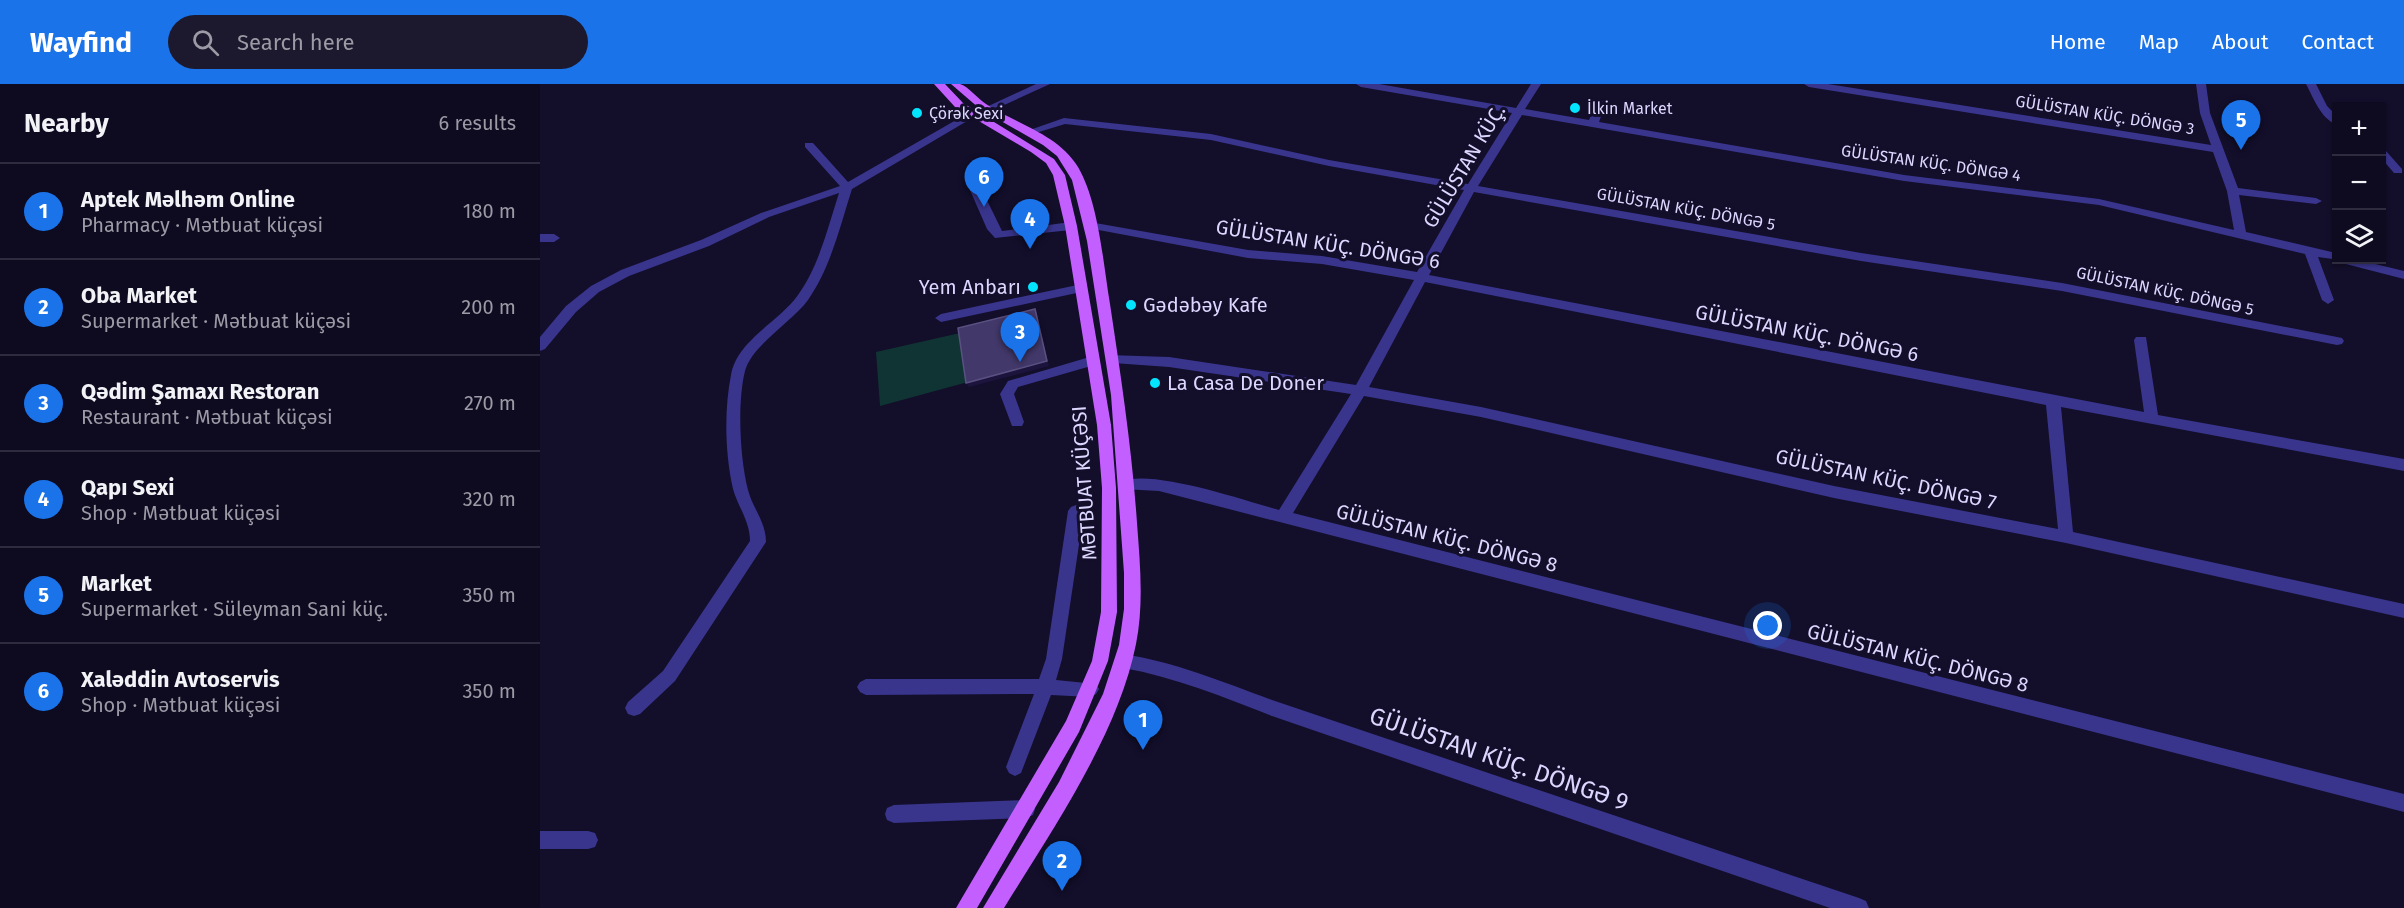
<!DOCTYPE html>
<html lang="en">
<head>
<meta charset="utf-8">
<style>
	body { margin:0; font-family:"Fira Sans",sans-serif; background:#1c182d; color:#f1f3f6 }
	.controls { position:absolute; right:18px; top:18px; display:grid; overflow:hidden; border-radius:0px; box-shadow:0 2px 4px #0004 }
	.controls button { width:54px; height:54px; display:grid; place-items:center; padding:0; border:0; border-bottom:2px solid #2e2b3e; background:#0e0a20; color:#f1f3f6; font:30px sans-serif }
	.you { position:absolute; left:1228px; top:542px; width:21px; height:21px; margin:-15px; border:4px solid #fff; border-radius:50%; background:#1a73e8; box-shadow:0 0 0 9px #1a73e833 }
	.badge { display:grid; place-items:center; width:39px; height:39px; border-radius:50%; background:#1a73e8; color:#fff; font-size:20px; font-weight:700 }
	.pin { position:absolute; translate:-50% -50px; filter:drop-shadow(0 2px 3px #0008) }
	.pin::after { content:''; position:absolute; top:32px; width:21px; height:18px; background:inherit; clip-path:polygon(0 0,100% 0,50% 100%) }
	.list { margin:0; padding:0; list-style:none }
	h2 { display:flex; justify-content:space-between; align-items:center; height:78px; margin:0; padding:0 24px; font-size:26px }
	h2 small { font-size:20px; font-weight:400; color:#9b9aa5 }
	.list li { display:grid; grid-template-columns:39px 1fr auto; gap:18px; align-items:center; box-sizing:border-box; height:96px; padding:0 24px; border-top:2px solid #2e2b3e }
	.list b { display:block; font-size:22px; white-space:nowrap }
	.list p { margin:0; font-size:20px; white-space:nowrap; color:#9b9aa5 }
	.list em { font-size:20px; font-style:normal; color:#9b9aa5 }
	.icon { flex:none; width:33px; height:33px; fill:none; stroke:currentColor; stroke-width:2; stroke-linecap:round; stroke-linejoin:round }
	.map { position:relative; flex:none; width:1864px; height:824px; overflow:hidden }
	header { display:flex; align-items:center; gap:36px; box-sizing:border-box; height:84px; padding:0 30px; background:#1a73e8; color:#fff }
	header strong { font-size:28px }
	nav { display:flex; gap:33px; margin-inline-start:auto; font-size:21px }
	.search { width:420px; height:54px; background:#1c182d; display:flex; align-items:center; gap:15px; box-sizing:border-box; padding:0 21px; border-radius:33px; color:#9b9aa5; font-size:22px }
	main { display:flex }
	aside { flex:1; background:#0e0a20 }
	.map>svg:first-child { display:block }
</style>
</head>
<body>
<header>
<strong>Wayfind</strong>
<div class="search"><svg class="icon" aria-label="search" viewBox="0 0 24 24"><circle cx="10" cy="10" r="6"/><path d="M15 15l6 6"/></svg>Search here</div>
<nav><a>Home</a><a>Map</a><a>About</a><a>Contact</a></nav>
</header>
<main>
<aside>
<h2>Nearby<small>6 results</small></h2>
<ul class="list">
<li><span class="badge">1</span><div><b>Aptek Mәlhәm Online</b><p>Pharmacy · Mətbuat küçəsi</p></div><em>180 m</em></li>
<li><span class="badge">2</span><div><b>Oba Market</b><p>Supermarket · Mətbuat küçəsi</p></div><em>200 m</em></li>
<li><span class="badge">3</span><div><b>Qədim Şamaxı Restoran</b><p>Restaurant · Mətbuat küçəsi</p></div><em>270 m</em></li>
<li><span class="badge">4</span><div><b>Qapı Sexi</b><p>Shop · Mətbuat küçəsi</p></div><em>320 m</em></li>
<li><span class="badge">5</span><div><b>Market</b><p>Supermarket · Süleyman Sani küç.</p></div><em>350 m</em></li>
<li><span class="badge">6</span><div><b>Xaləddin Avtoservis</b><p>Shop · Mətbuat küçəsi</p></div><em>350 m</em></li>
</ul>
</aside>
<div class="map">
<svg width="1864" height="824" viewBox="0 0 1864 824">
	<rect width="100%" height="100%" fill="#130e2a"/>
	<path fill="#103433" d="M 420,249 L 428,298 L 340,322 L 336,268 Z"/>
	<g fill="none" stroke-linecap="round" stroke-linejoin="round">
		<g fill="#39358d" fill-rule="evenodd">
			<path d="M 496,0 L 510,0 L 451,27 L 442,25 Z"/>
			<path d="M 816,0 L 839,0 L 976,24 L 991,0 L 1001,0 L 985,25 L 1049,36 L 1056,19 L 1061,16 L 1066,19 L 1059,38 L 1364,91 L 1559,115 L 1694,146 L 1687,107 L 1673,68 L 1269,3 L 1264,0 L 1288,0 L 1671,61 L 1660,29 L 1656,0 L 1666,0 L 1670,29 L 1698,104 L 1776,114 L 1782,117 L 1776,120 L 1699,111 L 1706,148 L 1796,169 L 1796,176 L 1819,176 L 1864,187 L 1864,195 L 1802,179 L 1800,176 L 1778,173 L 1794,216 L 1788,220 L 1782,216 L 1765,170 L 1559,121 L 1364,97 L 982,31 L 938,102 L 1321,169 L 1522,199 L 1797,253 L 1802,254 L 1804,257 L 1802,260 L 1797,261 L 1522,207 L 1321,177 L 934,108 L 889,191 L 1604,328 L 1594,256 L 1596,253 L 1606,253 L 1618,331 L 1864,375 L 1864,387 L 1521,323 L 1533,448 L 1864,520 L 1864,534 L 1526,459 L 1294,414 L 941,333 L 824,312 L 753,429 L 1864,710 L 1864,728 L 619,407 L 582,405 L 580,401 L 582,397 C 616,386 702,416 739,426 L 811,310 L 629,283 L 573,279 L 566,274 L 568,271 L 629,273 L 816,301 L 874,196 L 782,180 L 708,174 L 548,144 L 544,143 L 544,137 L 708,166 L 782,172 L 877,188 L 924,106 L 789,82 L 671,56 L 525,40 L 489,51 L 484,48 L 524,34 L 671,50 L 789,76 L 928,100 L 972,29 L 821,3 ZM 885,198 L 1506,321 L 1518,445 L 1294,402 L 941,323 L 829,303 Z"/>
			<path d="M 1766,0 L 1776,0 L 1787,22 L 1796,31 L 1796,40 C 1781,35 1773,13 1766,0 Z"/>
			<path d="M 430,28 L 439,30 L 312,105 C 300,142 291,183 268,216 C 252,238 212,261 205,287 C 197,319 200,375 208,406 C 213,425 226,438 226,458 L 135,597 L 100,630 L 94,632 L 88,630 L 85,624 L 88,618 L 123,587 L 210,457 C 210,437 198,423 193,405 C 185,370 184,326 191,291 C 197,256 239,238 258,211 C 279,182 288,143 299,109 L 229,133 L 169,162 L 89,192 L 59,208 L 36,228 L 5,265 L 0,267 L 0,253 L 26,222 L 51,202 L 81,186 L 161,156 L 221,129 L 300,102 L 265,63 L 265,59 L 273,59 L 308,98 Z"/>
			<path d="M 1842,66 L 1846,67 L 1862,85 L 1862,89 L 1854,89 L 1842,75 Z"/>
			<path d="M 436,103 L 442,106 L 462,147 L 531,138 L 537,142 L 531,146 L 455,154 L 447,145 L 430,106 Z"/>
			<path d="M 0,150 L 14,150 L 20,154 L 14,158 L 0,158 Z"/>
			<path d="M 542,200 L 546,201 L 546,207 L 401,238 L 395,234 L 401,230 Z"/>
			<path d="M 553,272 L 558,274 L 560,277 L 558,280 L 478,303 L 474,310 L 484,338 L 482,342 L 472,342 L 460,310 L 468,297 Z"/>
			<path d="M 536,421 L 541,423 L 544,427 L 522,575 L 516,596 L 556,600 L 559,605 L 556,610 L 550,613 L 511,611 L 481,689 L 475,692 L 469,689 L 466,683 L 494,610 L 326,611 L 320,608 L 317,603 L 320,598 L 326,595 L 499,595 L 506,575 L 528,427 L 531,423 Z"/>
			<path d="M 583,570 C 635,578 683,598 732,616 L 1319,814 L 1326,817 L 1329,824 L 1290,824 L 732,632 C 683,613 635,593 583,584 L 577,582 L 575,577 L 577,572 Z"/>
			<path d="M 486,716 L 493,719 L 495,725 L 493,731 L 486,734 L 354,739 L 347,736 L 345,730 L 347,724 L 354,721 Z"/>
			<path d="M 0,747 L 48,747 L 55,749 L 58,756 L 55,763 L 48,765 L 0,765 Z"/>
		</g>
		<g fill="#c35eff" fill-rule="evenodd">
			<path d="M 394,0 L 405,0 L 423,19 L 514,75 L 525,91 L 537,142 L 571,341 L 576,404 L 577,528 L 568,577 L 539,648 L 437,824 L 416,824 L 526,637 L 552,577 L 561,528 L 562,404 L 557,341 L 525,142 L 513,91 L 506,79 L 491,68 L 415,23 Z"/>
			<path d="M 411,0 C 414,0 417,0 420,0 C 428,2 438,15 446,20 C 476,40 518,50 538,83 C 559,119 563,179 570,220 C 581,293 592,365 597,439 C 600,479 604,520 596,560 C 578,651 512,746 464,824 L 443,824 L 519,698 L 563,610 L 579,561 L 584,525 L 584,489 L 571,311 L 547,157 L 532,96 L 517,72 L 503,61 L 440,25 Z"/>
		</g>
	</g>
	<path fill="#1d143e" d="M 495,225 L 497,230 L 509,282 L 429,303 L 426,299 Z"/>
	<path fill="#42386a" stroke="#5a5182" stroke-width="1.5" d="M 495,225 L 507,277 L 426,299 L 418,244 Z"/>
	<g fill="#03e5ff" stroke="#130e2a" stroke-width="2">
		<circle cx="1035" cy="24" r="6"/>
		<circle cx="377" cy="29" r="6"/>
		<circle cx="493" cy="203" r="6"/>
		<circle cx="591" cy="221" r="6"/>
		<circle cx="615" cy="299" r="6"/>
	</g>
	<g text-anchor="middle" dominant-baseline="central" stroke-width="6" stroke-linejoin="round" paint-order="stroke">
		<g font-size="16" fill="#dcd7ff" stroke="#130e2a" text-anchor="start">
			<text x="1047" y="24">İlkin Market</text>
			<text x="389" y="29">Çörək Sexi</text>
		</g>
		<g font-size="16" fill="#dcd7ff" stroke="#130e2a">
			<text transform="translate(1565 31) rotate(9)">GÜLÜSTAN KÜÇ. DÖNGƏ 3</text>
			<text transform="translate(1391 79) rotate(8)">GÜLÜSTAN KÜÇ. DÖNGƏ 4</text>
			<text transform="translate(1146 125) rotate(10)">GÜLÜSTAN KÜÇ. DÖNGƏ 5</text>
			<text transform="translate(1625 207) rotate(12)">GÜLÜSTAN KÜÇ. DÖNGƏ 5</text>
		</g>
		<g font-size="20" fill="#dcd7ff" stroke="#130e2a">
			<text transform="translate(924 82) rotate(-59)">GÜLÜSTAN KÜÇ.</text>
			<text transform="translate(788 160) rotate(9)">GÜLÜSTAN KÜÇ. DÖNGƏ 6</text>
			<text transform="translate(1267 249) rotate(11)">GÜLÜSTAN KÜÇ. DÖNGƏ 6</text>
			<text transform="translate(1346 395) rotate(12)">GÜLÜSTAN KÜÇ. DÖNGƏ 7</text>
			<text transform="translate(544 399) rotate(-94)">MƏTBUAT KÜÇƏSI</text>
			<text transform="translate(907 454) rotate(14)">GÜLÜSTAN KÜÇ. DÖNGƏ 8</text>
			<text transform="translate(1378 574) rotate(14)">GÜLÜSTAN KÜÇ. DÖNGƏ 8</text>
		</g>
		<g font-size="20" fill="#dcd7ff" stroke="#130e2a" text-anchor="start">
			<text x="481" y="203" text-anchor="end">Yem Anbarı</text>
			<text x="603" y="221">Gədəbəy Kafe</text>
			<text x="627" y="299">La Casa De Doner</text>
		</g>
		<g font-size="24" fill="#dcd7ff" stroke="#130e2a">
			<text transform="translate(959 675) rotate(19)">GÜLÜSTAN KÜÇ. DÖNGƏ 9</text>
		</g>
	</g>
</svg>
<div class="controls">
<button>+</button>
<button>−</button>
<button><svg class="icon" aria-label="layers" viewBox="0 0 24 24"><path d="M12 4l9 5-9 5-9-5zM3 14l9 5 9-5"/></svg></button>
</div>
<div class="you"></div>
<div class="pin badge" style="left:603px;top:666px">1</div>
<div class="pin badge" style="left:522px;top:807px">2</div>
<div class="pin badge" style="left:480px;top:278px">3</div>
<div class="pin badge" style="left:490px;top:165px">4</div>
<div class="pin badge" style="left:1701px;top:66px">5</div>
<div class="pin badge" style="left:444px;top:123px">6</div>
</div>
</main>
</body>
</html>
